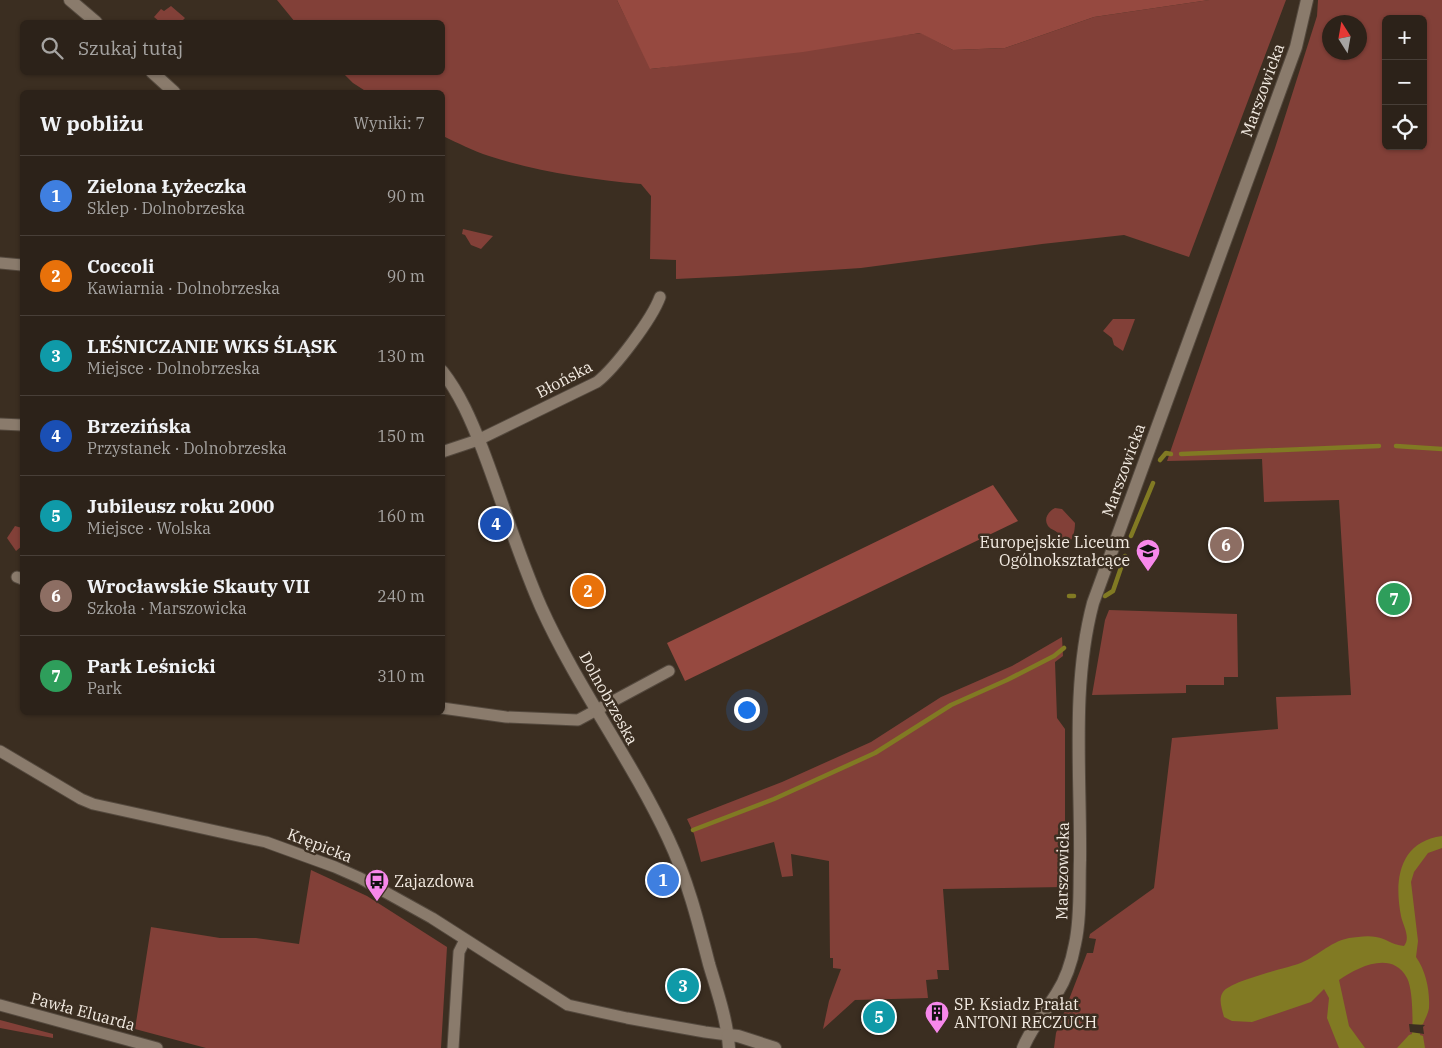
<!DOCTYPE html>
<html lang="pl">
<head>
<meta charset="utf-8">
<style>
	body { margin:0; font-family:"IBM Plex Serif",serif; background:#382f26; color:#f1f3f6 }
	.controls { position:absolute; right:15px; top:15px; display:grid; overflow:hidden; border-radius:8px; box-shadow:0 1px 4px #0004 }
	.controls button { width:45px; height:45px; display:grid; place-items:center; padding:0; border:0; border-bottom:1px solid #483f38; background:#2c2219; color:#f1f3f6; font:25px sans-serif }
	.compass { position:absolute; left:1322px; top:15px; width:45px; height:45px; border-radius:50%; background:#2c2219; box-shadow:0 1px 4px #0004; rotate:349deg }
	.you { position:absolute; left:746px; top:709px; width:18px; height:18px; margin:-12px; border:4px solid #fff; border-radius:50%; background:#1a73e8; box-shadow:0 0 0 8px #1a73e833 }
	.badge { display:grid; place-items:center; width:32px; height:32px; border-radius:50%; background:#ea580c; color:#fff; font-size:16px; font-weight:700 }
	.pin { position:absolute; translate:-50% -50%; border:2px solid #fff; box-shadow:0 1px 5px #0006 }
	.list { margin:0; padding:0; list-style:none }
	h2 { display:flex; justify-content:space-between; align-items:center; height:65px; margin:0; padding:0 20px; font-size:21px }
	h2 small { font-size:16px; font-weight:400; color:#a6a4a2 }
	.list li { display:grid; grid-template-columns:32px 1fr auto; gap:15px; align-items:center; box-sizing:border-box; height:80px; padding:0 20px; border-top:1px solid #483f38 }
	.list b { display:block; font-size:19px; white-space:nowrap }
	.list p { margin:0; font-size:16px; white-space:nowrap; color:#a6a4a2 }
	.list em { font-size:16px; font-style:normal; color:#a6a4a2 }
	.icon { flex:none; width:28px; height:28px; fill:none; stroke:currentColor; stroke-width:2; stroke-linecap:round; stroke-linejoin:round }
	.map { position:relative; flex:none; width:1442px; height:1048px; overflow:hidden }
	.search { position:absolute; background:#2c2219; box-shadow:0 1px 4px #0004; left:20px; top:20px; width:425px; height:55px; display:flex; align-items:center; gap:12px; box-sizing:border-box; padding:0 18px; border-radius:8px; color:#a6a4a2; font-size:19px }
	.panel { position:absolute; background:#2c2219; box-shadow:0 1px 4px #0004; left:20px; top:90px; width:425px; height:625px; border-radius:8px }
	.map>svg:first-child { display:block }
</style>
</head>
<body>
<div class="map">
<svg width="1442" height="1048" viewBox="0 0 1442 1048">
	<rect width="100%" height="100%" fill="#3b2e21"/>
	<g fill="#824038" fill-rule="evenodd">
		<path d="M 277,0 L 617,0 L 651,69 L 921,33 L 953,50 L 1005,48 L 1094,17 L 1209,0 L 1286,0 L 1189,257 L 1124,235 L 1042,244 L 861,268 L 737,276 L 676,279 L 676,260 L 650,259 L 651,196 L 641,184 C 589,179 539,172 489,156 C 473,151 458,143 443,136 L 442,92 L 367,92 L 353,83 L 343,73 L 442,72 L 442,22 L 295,22 Z"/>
		<path d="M 1318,0 L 1442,0 L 1442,1048 L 1054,1048 L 1056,1033 L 1087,953 L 1093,953 L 1096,939 L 1089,938 L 1090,934 L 1154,888 L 1172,738 L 1278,729 L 1276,697 L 1351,695 L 1339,500 L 1264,502 L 1262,459 L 1167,461 L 1275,148 L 1317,16 ZM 1386,19 L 1423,19 L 1423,146 L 1386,146 ZM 1330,22 L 1360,22 L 1360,52 L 1330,52 Z"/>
		<path d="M 171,6 L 185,18 L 181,22 L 160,22 L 154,17 L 161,9 L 164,11 Z"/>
		<path d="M 463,229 L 493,236 L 481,249 L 471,245 L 465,235 L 462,234 Z"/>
		<path d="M 1113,319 L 1135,319 L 1123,351 L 1114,345 L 1112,338 L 1103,331 Z"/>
		<path d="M 1055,508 L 1062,509 L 1075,523 C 1075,532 1072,549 1060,541 L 1059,534 C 1056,530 1051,530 1048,526 C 1043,518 1049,511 1055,508 Z"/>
		<path d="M 15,526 L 22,528 L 22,546 L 16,551 L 7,538 Z"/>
		<path d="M 1109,610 L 1237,614 L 1238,677 L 1224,677 L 1224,685 L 1186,685 L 1186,693 L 1092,695 L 1105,620 Z"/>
		<path d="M 1062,637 L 1063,656 L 1055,662 L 1057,718 L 1065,729 L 1065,830 L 1063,834 L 1065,842 L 1065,887 L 943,889 L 949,970 L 937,970 L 938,979 L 926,980 L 928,998 L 855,1000 L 823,1029 L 829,1001 L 841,969 L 833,968 L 833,958 L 830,958 L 829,861 L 791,854 L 793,876 L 782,877 L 774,842 L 701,862 L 694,834 L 687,819 L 782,782 L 871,742 L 941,697 L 1012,666 Z"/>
		<path d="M 311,870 L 367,896 L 447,947 L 441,1048 L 206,1048 L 135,1029 L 151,927 L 220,938 L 256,938 L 299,944 Z"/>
		<path d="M 0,1020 L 53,1034 L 53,1038 L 0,1028 Z"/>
	</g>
	<g fill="#964940">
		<path d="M 617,0 L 1209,0 L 1094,17 L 1005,48 L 953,50 L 920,33 L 803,52 L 650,69 Z"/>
		<path d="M 993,485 L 1018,521 L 685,681 L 667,643 Z"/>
	</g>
	<path fill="#817a23" d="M 1442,836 L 1442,848 L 1428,853 L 1414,872 L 1411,882 L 1418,941 L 1416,957 C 1426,971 1430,991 1429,1008 C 1428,1014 1425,1019 1423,1024 L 1421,1025 L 1420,1035 L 1423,1036 L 1425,1048 L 1397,1048 L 1409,1035 L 1412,1034 C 1413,1022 1413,989 1407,978 C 1392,950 1358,967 1339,980 L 1349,1026 L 1365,1048 L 1339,1048 L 1327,1018 L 1329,998 L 1324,989 L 1311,1002 L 1252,1022 L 1232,1021 L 1224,1017 C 1222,1009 1218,999 1223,992 C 1230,981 1283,969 1298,964 C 1316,958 1329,942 1349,938 C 1357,937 1368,935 1376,937 C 1386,938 1391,945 1404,946 C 1411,937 1403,926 1401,916 C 1394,880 1399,842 1442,836 Z"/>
	<path fill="#3b2e21" d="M 1409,1024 L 1425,1025 L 1423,1027 L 1424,1034 L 1410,1032 Z"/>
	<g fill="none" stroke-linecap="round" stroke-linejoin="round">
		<g stroke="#817a23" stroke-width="4.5">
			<path d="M 1396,446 L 1442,449"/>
			<path d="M 1181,454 L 1379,446"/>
			<path d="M 1160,460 L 1166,453 L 1171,454"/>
			<path d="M 1131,536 L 1153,483"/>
			<path d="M 1069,596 L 1074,596"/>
			<path d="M 1105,596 L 1113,591 L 1125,556"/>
			<path d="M 693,830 L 774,799 L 875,753 L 951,705 L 1007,680 L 1054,656 L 1064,648"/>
		</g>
		<defs>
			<g id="minor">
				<path d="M 0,263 L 22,265"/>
				<path d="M 0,424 L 22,425"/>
				<path d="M 442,452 L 478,440 L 597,382 C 615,368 652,319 660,297"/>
				<path d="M 17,577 L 22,579"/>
				<path d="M 442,708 L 506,717 L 578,720 L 669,671"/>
				<path d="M 0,751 L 81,799 L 93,804 L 266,842 L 335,867 L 360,878 L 432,918 L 568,1005 L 627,1018 L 705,1032 L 728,1035"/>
				<path d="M 0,1005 L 157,1048"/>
				<path d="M 453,1048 L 459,952 L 465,940"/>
			</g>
			<g id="tertiary">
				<path d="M 70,0 L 96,22"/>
				<path d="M 152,72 L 174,92"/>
				<path d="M 442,371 C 460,394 471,420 482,448 C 502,500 518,555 541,607 C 577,687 631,759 668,838 C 687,878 698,921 709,964 C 717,991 727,1019 729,1048"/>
				<path d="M 728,1035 L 738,1036 L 775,1048"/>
				<path d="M 1023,1048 C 1031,1028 1045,1012 1057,993 C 1066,979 1072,960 1075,944 C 1081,917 1079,887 1080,860 C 1081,775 1071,686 1093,603 L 1281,88 L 1296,47 L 1307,0"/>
			</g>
		</defs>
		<use href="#minor" stroke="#54493e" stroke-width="13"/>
		<use href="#tertiary" stroke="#54493e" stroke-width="14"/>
		<use href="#minor" stroke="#8a7b6c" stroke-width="11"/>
		<use href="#tertiary" stroke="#8a7b6c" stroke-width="12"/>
	</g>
	<defs>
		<symbol id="school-pin" viewBox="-11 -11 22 30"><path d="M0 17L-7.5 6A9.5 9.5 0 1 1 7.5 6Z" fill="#f788eb" stroke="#3b2e21"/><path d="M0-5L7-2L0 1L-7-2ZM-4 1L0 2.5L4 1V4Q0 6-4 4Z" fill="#111"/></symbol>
		<symbol id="bus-pin" viewBox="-11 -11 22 30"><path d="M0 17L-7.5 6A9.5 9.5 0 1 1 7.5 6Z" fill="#f788eb" stroke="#3b2e21"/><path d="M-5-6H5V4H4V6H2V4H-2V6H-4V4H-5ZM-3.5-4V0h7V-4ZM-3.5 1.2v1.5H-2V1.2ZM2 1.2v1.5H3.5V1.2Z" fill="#111"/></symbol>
		<symbol id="building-pin" viewBox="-11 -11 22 30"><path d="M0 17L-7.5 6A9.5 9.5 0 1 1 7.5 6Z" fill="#f788eb" stroke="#3b2e21"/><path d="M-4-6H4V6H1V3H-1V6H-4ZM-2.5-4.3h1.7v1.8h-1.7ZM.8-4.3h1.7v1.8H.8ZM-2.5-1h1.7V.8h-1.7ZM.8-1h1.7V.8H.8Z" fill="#111"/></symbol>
	</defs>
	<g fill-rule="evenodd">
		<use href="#school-pin" x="1134" y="537" width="28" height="38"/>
		<use href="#bus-pin" x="363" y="867" width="28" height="38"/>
		<use href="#building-pin" x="923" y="999" width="28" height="38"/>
	</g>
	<g text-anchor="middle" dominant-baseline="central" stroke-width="5" stroke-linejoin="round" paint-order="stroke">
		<g font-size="16" fill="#f3ebe2" stroke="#3b2e21">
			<text transform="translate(1262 90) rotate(-70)">Marszowicka</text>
			<text transform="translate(564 379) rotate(-28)">Błońska</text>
			<text transform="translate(1123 470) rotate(-70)">Marszowicka</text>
			<text transform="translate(609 698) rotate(61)">Dolnobrzeska</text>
			<text transform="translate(320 845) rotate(21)">Krępicka</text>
			<text transform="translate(1062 871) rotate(-89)">Marszowicka</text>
			<text transform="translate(83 1011) rotate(15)">Pawła Eluarda</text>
		</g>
		<g font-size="16" fill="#f3ebe2" stroke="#3b2e21" text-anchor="start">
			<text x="1130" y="542" text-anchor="end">Europejskie Liceum<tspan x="1130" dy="18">Ogólnokształcące</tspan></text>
			<text x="394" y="881">Zajazdowa</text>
			<text x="954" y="1004">SP. Ksiadz Prałat<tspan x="954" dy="18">ANTONI RECZUCH</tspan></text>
		</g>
	</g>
</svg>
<div class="controls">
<button>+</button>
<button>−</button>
<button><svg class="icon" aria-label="locate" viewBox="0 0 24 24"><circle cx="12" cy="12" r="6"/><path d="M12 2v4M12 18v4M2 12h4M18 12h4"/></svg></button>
</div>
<svg class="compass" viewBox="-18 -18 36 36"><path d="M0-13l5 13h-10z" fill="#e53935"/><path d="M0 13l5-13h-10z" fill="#a6a4a2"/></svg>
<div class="you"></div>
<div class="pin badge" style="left:663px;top:880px;background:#3f7fe0">1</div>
<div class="pin badge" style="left:588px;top:591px;background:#e8710a">2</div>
<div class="pin badge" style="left:683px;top:986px;background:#0f9aa8">3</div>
<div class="pin badge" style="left:496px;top:524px;background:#1a4fb4">4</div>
<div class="pin badge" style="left:879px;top:1017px;background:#0f9aa8">5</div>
<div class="pin badge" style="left:1226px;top:545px;background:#8d6e63">6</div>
<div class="pin badge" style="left:1394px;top:599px;background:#2e9e5b">7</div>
<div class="search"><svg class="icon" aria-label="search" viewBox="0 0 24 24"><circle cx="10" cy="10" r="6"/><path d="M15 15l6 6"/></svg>Szukaj tutaj</div>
<section class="panel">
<h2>W pobliżu<small>Wyniki: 7</small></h2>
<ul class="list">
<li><span class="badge" style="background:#3f7fe0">1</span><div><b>Zielona Łyżeczka</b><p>Sklep · Dolnobrzeska</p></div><em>90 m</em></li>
<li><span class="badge" style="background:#e8710a">2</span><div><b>Coccoli</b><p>Kawiarnia · Dolnobrzeska</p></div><em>90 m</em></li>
<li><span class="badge" style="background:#0f9aa8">3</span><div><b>LEŚNICZANIE WKS ŚLĄSK</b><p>Miejsce · Dolnobrzeska</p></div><em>130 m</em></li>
<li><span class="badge" style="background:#1a4fb4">4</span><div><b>Brzezińska</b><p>Przystanek · Dolnobrzeska</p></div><em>150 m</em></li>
<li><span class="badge" style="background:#0f9aa8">5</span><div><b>Jubileusz roku 2000</b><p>Miejsce · Wolska</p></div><em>160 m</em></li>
<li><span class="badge" style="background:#8d6e63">6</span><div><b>Wrocławskie Skauty VII</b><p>Szkoła · Marszowicka</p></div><em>240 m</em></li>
<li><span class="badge" style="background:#2e9e5b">7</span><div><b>Park Leśnicki</b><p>Park</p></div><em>310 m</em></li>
</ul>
</section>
</div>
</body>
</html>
